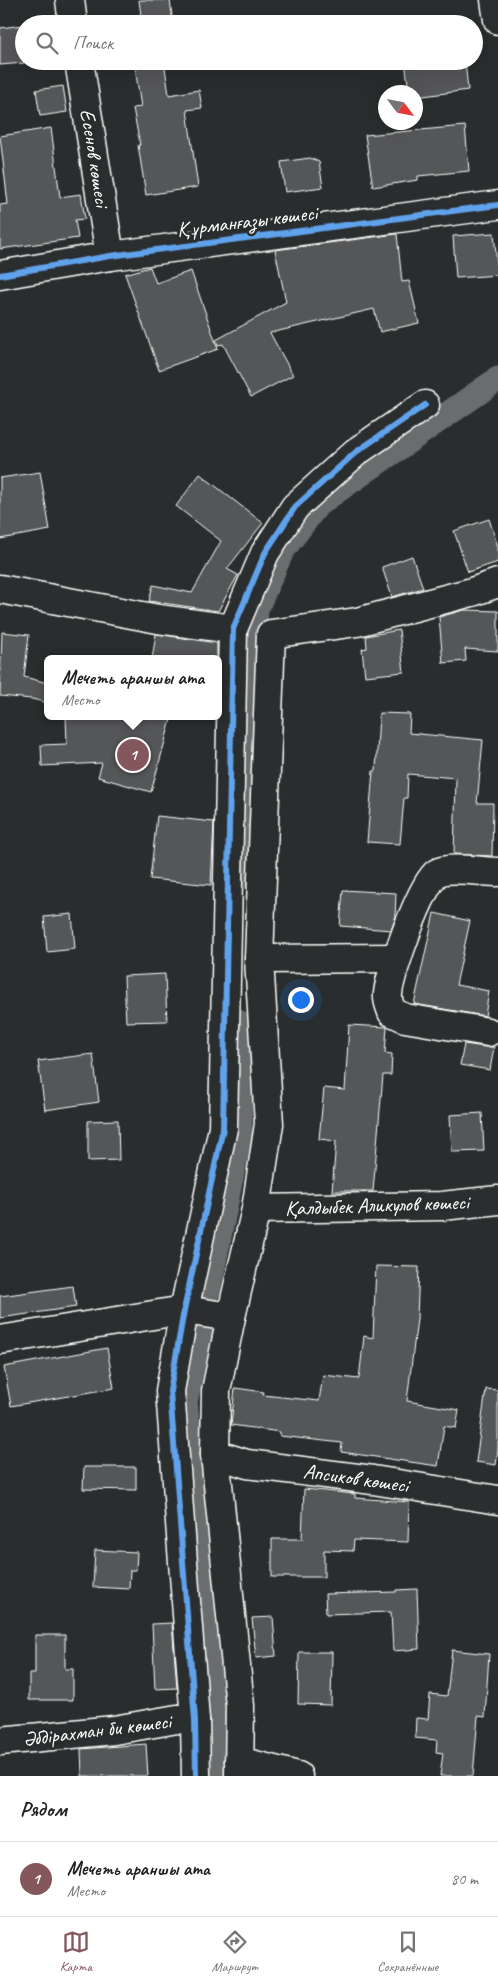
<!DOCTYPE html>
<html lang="ru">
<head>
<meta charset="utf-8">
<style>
	body { margin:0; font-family:Caveat,sans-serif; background:#f2f2f2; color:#202124 }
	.compass { position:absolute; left:378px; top:85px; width:45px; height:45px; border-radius:50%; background:#fff; box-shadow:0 5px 20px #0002; rotate:122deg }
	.you { position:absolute; left:300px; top:999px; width:18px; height:18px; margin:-12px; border:4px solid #fff; border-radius:50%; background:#1a73e8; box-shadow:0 0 0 8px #1a73e833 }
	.badge { display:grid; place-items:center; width:32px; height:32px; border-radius:50%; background:#84575d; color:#fff; font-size:16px; font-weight:700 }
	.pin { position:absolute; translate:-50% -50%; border:2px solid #fff; box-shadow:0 1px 5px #0006 }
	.popup { position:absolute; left:44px; top:655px; width:178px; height:65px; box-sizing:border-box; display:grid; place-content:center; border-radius:8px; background:#fff; filter:drop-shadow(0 1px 4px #0005); font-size:16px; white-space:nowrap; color:#757577 }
	.popup b { font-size:19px; color:#202124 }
	.popup::after { content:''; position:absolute; left:50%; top:100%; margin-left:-10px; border:10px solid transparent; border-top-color:#fff }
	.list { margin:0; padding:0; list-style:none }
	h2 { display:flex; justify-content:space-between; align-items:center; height:65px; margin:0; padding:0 20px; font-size:21px }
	h2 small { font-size:16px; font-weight:400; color:#757577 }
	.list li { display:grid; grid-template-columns:32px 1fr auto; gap:15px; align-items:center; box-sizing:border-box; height:75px; padding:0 20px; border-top:1px solid #e0e0e0 }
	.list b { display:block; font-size:19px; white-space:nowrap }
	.list p { margin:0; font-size:16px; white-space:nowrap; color:#757577 }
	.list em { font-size:16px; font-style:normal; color:#757577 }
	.icon { flex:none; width:28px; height:28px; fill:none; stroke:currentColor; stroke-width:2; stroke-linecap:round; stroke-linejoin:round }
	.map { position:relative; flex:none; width:498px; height:1776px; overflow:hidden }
	.search { position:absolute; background:#fff; box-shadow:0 5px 20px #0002; left:15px; right:15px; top:15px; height:55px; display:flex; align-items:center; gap:12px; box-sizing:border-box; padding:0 18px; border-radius:28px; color:#757577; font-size:19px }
	.sheet { height:140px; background:#fff }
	nav { display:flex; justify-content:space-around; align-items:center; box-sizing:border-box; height:70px; border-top:1px solid #e0e0e0; background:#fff; font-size:14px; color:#757577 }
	nav a { display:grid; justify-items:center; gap:2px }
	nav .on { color:#84575d }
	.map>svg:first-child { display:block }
</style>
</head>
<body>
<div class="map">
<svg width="498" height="1776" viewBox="0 0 498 1776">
	<rect width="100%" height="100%" fill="#2a2d2e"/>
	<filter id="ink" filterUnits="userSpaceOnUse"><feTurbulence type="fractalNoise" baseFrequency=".02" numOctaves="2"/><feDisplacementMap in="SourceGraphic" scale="10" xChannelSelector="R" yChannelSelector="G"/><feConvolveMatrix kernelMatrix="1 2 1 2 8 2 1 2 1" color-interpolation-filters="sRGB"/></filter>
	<g filter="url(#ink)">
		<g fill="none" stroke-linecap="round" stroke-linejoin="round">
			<g stroke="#6a6c6d" stroke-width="25">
				<path d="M 241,877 L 256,609 L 282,551 L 318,504 L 498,379"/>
				<path d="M 208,1291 L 240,1133 L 238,1022"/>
				<path d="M 200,1330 L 185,1402 L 217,1689 L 215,1776"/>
			</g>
		</g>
		<g fill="#555758" stroke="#fff">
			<path d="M 139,0 L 170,0 L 173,24 L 142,24 Z"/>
			<path d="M 24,25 L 24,63 L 0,65 L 0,28 Z"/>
			<path d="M 134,61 L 164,61 L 169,95 L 199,90 L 202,108 L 187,110 L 198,187 L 146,195 L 138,145 L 140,145 L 133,108 L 141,107 Z"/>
			<path d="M 405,61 L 465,61 L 468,90 L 416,97 L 416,92 L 409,92 Z"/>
			<path d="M 63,86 L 67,112 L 40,116 L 36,90 Z"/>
			<path d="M 465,126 L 469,171 L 418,176 L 418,180 L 373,187 L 365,135 Z"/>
			<path d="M 51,128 L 60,197 L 81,194 L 85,219 L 75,220 L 78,238 L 0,249 L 0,205 L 8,204 L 0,136 Z"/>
			<path d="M 310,158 L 319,162 L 323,187 L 285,192 L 281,162 Z"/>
			<path d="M 494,233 L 498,275 L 456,278 L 453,236 Z"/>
			<path d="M 397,234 L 402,282 L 409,281 L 419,323 L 380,332 L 374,309 L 270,333 L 293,375 L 251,397 L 223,344 L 218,345 L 216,340 L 286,302 L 275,250 Z"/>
			<path d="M 150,267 L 156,283 L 191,271 L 218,349 L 159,370 L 125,274 Z"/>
			<path d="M 40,472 L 50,530 L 0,539 L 0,478 Z"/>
			<path d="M 200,474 L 263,523 L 227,569 L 238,575 L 218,611 L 149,601 L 153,585 L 192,593 L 221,541 L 176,506 Z"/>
			<path d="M 489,519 L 498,547 L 498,562 L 468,572 L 454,531 Z"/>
			<path d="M 412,556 L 423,588 L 392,597 L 382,567 Z"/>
			<path d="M 464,610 L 498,611 L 498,651 L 465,649 L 466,661 L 443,663 L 439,617 Z"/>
			<path d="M 399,630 L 404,672 L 365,676 L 362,649 L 367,648 L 366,636 Z"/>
			<path d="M 2,632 L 29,635 L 24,677 L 48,683 L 48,703 L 32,699 L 0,696 Z"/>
			<path d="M 156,634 L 217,643 L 217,659 L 152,659 Z"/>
			<path d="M 379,713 L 410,714 L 409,733 L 483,740 L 477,803 L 493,803 L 492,856 L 454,854 L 456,778 L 408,774 L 407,798 L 404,798 L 400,844 L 367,842 L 373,771 L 376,771 Z"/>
			<path d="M 66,716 L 172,716 L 151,792 L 98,777 L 102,763 L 42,766 L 41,745 L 67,744 Z"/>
			<path d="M 157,816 L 214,822 L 211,885 L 150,879 Z"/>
			<path d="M 343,890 L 396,893 L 395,920 L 391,930 L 340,926 Z"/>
			<path d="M 434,913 L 470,921 L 456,985 L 489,991 L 485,1016 L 414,1004 Z"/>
			<path d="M 72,914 L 75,949 L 47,952 L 44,917 Z"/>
			<path d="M 165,974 L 167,1021 L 126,1022 L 124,976 Z"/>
			<path d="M 349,1025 L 387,1027 L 385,1053 L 392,1054 L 391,1075 L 383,1075 L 373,1191 L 332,1191 L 336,1141 L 319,1139 L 324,1088 L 345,1090 Z"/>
			<path d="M 464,1044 L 485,1047 L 494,1047 L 490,1070 L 460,1065 Z"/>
			<path d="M 93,1054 L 99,1102 L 45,1110 L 38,1061 Z"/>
			<path d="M 482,1113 L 484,1151 L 452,1152 L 450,1115 Z"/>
			<path d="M 118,1120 L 119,1160 L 88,1161 L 88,1121 Z"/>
			<path d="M 376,1266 L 419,1267 L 417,1319 L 407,1401 L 459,1410 L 456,1428 L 444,1426 L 438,1466 L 341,1452 L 342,1443 L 280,1436 L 280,1432 L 231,1425 L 235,1388 L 264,1392 L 263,1395 L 319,1401 L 323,1375 L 359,1379 L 364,1336 L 373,1338 Z"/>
			<path d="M 73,1286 L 76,1307 L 0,1318 L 0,1296 Z"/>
			<path d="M 107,1348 L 114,1388 L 11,1406 L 4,1367 Z"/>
			<path d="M 486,1389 L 498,1390 L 498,1448 L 496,1465 L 476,1462 Z"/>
			<path d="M 84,1467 L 136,1467 L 136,1490 L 83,1489 Z"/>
			<path d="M 304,1489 L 355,1494 L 355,1498 L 409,1502 L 408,1542 L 354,1540 L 353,1551 L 324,1550 L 324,1577 L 272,1577 L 272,1539 L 302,1539 Z"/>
			<path d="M 95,1550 L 137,1552 L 136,1570 L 130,1570 L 129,1589 L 93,1587 Z"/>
			<path d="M 417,1589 L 419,1649 L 393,1651 L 391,1612 L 326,1614 L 325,1594 L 396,1592 L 396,1590 Z"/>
			<path d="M 273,1617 L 276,1656 L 256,1658 L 252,1618 Z"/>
			<path d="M 172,1623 L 177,1688 L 155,1689 L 152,1624 Z"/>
			<path d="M 35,1635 L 65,1635 L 65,1669 L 73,1669 L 73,1700 L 29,1700 L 29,1674 L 35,1674 Z"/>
			<path d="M 452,1650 L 489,1654 L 485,1717 L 478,1716 L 473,1776 L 440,1776 L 443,1753 L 436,1752 L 437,1740 L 415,1738 L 416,1718 L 428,1719 L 430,1694 L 447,1696 Z"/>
			<path d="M 299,1652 L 332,1652 L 331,1705 L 298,1704 Z"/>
			<path d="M 146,1744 L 148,1776 L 82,1776 L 81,1749 Z"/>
		</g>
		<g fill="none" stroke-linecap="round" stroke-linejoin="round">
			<defs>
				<g id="minor">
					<path d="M 70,0 L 73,24"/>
					<path d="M 495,0 L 498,20"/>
					<path d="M 79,61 L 110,256"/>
					<path d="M 0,275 L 110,256 L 498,205"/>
					<path d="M 0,589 L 158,619 L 233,629"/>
					<path d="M 259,959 L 397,958"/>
					<path d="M 488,1032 L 405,1018 L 392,1012 C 390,1006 387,1001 388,994 C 389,975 422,882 437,873 C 448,866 484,872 498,872"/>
					<path d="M 256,1209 L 442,1206 L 498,1200"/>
					<path d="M 0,1340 L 184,1310 L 231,1317"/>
					<path d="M 215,1454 L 247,1464 L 373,1480 L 498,1500"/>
					<path d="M 0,1741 L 114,1730 L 177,1719 L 195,1720"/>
					<path d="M 239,1761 L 298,1776"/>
					<path d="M 196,1776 L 195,1720 L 170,1391 L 184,1310 L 223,1128 L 233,629 L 265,553 L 295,507 L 356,452 L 425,405"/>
					<path d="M 239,1776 L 240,1706 L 215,1454 L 216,1391 L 231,1317 L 256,1209 L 269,1124 L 259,959 L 271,634 L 357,622 L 472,592 L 498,583"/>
				</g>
			</defs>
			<use href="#minor" stroke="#fff" stroke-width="31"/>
			<use href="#minor" stroke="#2a2d2e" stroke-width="28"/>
			<defs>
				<g id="cycleway">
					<path d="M 0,275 L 110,256 L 498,205"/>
					<path d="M 196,1776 L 195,1720 L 170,1391 L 184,1310 L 223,1128 L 233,629 L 265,553 L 295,507 L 356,452 L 425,405"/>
				</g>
			</defs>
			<use href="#cycleway" stroke="#2a2d2e" stroke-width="9"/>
			<use href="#cycleway" stroke="#60a3ed" stroke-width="6"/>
		</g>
	</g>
	<g text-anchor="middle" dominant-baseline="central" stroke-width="5" stroke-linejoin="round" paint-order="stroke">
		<g font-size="21" fill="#fff" stroke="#2a2d2e">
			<text transform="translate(95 158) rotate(81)">Есенов көшесі</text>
			<text transform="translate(247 221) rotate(-7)">Құрманғазы көшесі</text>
			<text transform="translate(377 1205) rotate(-2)">Қалдыбек Аликулов көшесі</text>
			<text transform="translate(356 1478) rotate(8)">Апсиков көшесі</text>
			<text transform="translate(97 1730) rotate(-7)">Әбдірахман би көшесі</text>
		</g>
	</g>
</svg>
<svg class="compass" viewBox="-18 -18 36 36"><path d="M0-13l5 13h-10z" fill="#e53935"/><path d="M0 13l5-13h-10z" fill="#757577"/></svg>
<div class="you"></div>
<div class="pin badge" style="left:133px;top:755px">1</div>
<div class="popup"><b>Мечеть араншы ата</b>Место</div>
<div class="search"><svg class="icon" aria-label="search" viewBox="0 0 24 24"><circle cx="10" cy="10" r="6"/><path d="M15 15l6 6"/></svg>Поиск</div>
</div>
<section class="sheet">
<h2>Рядом<small></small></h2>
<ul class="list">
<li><span class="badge">1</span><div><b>Мечеть араншы ата</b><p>Место</p></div><em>80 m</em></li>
</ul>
</section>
<nav>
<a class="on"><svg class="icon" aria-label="map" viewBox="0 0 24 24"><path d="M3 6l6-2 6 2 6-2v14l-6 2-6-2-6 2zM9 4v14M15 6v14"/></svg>Карта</a>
<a><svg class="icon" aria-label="directions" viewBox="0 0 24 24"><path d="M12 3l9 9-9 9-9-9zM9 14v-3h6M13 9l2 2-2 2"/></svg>Маршрут</a>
<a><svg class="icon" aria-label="saved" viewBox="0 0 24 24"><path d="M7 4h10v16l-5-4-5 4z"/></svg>Сохранённые</a>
</nav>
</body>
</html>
